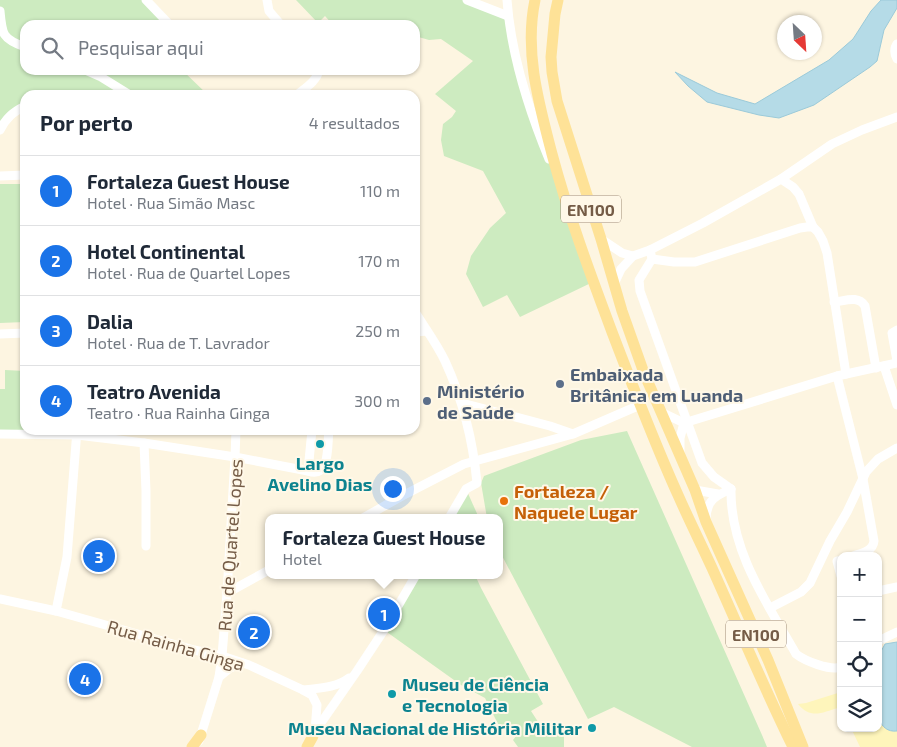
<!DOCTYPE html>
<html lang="pt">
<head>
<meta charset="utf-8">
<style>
	body { margin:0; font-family:"Exo 2",sans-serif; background:#f6f6f7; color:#1f2937 }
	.controls { position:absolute; right:15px; bottom:15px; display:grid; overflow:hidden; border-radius:10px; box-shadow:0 1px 4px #0004 }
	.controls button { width:45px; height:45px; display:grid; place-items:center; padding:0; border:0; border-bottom:1px solid #e0e1e3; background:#fff; color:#1f2937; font:25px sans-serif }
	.compass { position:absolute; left:777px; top:15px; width:45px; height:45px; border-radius:50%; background:#fff; box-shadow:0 1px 4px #0004; rotate:155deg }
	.you { position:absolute; left:392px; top:488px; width:18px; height:18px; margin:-12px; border:4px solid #fff; border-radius:50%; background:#1a73e8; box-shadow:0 0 0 8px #1a73e833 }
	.badge { display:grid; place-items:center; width:32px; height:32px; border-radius:50%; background:#1a73e8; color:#fff; font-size:16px; font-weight:700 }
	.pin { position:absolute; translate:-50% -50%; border:2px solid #fff; box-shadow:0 1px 5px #0006 }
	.popup { position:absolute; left:265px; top:514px; width:238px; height:65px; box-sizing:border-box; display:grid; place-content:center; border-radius:10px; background:#fff; filter:drop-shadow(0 1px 4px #0005); font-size:16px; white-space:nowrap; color:#747a83 }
	.popup b { font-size:19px; color:#1f2937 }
	.popup::after { content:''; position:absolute; left:50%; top:100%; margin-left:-10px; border:10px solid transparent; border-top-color:#fff }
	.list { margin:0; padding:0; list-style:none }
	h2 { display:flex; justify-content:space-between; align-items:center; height:65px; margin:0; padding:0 20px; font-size:21px }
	h2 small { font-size:16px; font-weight:400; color:#747a83 }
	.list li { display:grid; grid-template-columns:32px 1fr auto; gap:15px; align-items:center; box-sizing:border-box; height:70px; padding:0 20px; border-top:1px solid #e0e1e3 }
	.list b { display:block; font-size:19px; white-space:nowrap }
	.list p { margin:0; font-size:16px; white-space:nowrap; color:#747a83 }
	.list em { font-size:16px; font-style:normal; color:#747a83 }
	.icon { flex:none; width:28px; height:28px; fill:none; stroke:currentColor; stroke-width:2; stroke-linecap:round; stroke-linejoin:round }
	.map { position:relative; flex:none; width:897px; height:747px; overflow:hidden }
	.search { position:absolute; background:#fff; box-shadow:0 1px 4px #0004; left:20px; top:20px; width:400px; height:55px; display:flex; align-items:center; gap:12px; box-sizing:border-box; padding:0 18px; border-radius:15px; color:#747a83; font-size:19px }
	.panel { position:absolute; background:#fff; box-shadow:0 1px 4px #0004; left:20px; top:90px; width:400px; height:345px; border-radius:15px }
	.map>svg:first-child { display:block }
</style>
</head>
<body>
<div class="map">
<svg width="897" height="747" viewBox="0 0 897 747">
	<rect width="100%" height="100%" fill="#fdf5e1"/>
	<g fill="#cdebc0">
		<path d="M 0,0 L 146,0 L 170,25 L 25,25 L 25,70 L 182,70 L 208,95 L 25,95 L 25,106 L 0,130 Z"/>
		<path d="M 296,0 L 467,0 L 508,16 L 513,48 L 593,282 L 520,317 L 507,295 L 483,307 L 466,274 L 471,256 L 490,228 L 506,213 L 483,171 L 444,156 L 441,140 L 443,124 L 452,117 L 456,111 L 435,94 L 473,61 L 441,39 L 429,40 L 415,36 L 415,25 L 333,25 L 325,16 L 318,23 Z"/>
		<path d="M 0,184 L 25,184 L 25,322 L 0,323 Z"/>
		<path d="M 5,370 L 25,371 L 25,430 L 77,430 L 77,435 L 0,434 L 0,389 L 5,389 Z"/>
		<path d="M 627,431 L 762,735 L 767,747 L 692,747 L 614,707 L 588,719 L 499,550 L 499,518 L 487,518 L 481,483 L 484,476 L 581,440 Z"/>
		<path d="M 466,489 L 479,518 L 449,518 Z"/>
		<path d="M 416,575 L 475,575 L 481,588 L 543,704 L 531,711 L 544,731 L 556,725 L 564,736 L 564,747 L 518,747 L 513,740 L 517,735 L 498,724 L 485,698 L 461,685 L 384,630 Z"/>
	</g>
	<g fill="#fef5bb">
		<path d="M 841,692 L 841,709 L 838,708 C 823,712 811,720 798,704 L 806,703 Z"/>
		<path d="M 878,719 C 883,727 887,732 897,731 L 897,747 L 860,747 L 851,728 L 878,728 Z"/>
	</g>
	<g fill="#b5dbe7" stroke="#9bcad9">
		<path d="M 881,0 L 897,0 L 897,8 L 884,30 L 877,61 L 870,67 L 814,105 L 779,118 L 759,115 L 707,102 L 688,86 L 675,72 L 717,93 L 755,104 L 829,60 L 853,39 L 871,11 Z"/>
		<path d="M 897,642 L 897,731 C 887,732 883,727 878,719 L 878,657 L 885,644 Z"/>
	</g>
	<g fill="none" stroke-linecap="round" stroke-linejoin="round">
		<g stroke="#fff" stroke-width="9">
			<path d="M 146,0 L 170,25"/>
			<path d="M 267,0 L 269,11 L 281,25"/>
			<path d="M 467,0 L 508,16"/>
			<path d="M 507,0 C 511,55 528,108 549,159"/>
			<path d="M 0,11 C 2,34 2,39 25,47"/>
			<path d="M 897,44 C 894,48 894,54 897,59"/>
			<path d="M 85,70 L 101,77 L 130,95"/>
			<path d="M 297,95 C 305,88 317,81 319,70"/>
			<path d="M 0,130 C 6,118 13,112 25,106"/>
			<path d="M 0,176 L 25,175"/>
			<path d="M 781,179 L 793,187 L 799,194 L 813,227 L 818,232 L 823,241 L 827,253 L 846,374"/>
			<path d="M 601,239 L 622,253 L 633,256 L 650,250 L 703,223 L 781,179 L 832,144 L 862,130 L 897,117"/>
			<path d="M 650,250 L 652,259 L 639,280 L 640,291 L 702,463 L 714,477 L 731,489"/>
			<path d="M 652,259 L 674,262 L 695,262 L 800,228 L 807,227 L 813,227"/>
			<path d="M 614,284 L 621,269 L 633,256"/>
			<path d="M 834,302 C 845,301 858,295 865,306 L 876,368"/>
			<path d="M 415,312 C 425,328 437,344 445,361 C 463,400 473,441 477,483 L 466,489 L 449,518"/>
			<path d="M 897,330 L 892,333 L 897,361"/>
			<path d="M 415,332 L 427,331"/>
			<path d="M 0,334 L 25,333"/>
			<path d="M 884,366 L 897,405"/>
			<path d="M 837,376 L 863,479 L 874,541 C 873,551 862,553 853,556"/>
			<path d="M 462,403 L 550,426 L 573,434"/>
			<path d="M 661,412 L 684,423 L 837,376 L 897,363"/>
			<path d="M 312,430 L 308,471 C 331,479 327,444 329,430"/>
			<path d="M 0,434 L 77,435 L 144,443 L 235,457 L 308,471"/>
			<path d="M 144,443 L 146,491 L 146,546"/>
			<path d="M 680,453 L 680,438 L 684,423"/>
			<path d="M 731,489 C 730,551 767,603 796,654 C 805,661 830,671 841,667"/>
			<path d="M 695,490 L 718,494"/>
			<path d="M 363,518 L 402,496 L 464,464 L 573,434 L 640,405"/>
			<path d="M 706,518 C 707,500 715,496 731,489"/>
			<path d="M 841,560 L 837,561 L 841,576"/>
			<path d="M 878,591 L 897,587"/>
			<path d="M 227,593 L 269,570"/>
			<path d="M 0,599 L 56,611 L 194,650 L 222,656 L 249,665 L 303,690 L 312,695 L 317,705 L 315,731"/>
			<path d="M 770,608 L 801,592 L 810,583 L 830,541 L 847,512 L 866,472 L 878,459 L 897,448"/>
			<path d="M 56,611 L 67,557 L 77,430"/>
			<path d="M 878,641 L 897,632"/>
			<path d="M 219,677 L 230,668 L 243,663"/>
			<path d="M 303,690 C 319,688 336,688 349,678"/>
			<path d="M 316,730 L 357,671 L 384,630 L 416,575"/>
			<path d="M 199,741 L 219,677 L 222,656 L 227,593 L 235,457 L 236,430"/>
		</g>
		<g stroke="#fee297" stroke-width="11">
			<path d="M 535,0 C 524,52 539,104 552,154 C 568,214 590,273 612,332 C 633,387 654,442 678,495 C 689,520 701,544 712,568 C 739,628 764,688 793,747"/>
			<path d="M 558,0 L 555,14 L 551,57 L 552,72 L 557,101 L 601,239 L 622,311 L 644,373 L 695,490 L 706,522 L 768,660 L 803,747"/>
			<path d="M 192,747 L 201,735"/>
			<path d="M 307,747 L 313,736"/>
		</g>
	</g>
	<g fill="#5c6f8a" stroke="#fff8e8" stroke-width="2">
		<circle cx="560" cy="384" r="5"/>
		<circle cx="427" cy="401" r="5"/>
	</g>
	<g fill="#0f9aa8" stroke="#fff8e8" stroke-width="2">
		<circle cx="320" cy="444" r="5"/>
		<circle cx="392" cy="694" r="5"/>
		<circle cx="592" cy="728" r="5"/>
	</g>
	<circle fill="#e8710a" stroke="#fff8e8" stroke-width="2" cx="504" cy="501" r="5"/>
	<g text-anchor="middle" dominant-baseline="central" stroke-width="4" stroke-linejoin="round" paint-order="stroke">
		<g fill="#fff8e8" stroke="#9e8b77" stroke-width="1">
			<rect x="561" y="195.5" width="60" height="27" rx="4"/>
			<rect x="726" y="620.5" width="60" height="27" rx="4"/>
		</g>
		<g font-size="16" font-weight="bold" fill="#755c47">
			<text x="591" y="209">EN100</text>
			<text x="756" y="634">EN100</text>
		</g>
		<g font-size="18" font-weight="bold" fill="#4e5e75" stroke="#fff8e8" text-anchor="start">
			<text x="570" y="374">Embaixada<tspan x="570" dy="21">Britânica em Luanda</tspan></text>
			<text x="437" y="391">Ministério<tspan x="437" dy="21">de Saúde</tspan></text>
		</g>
		<g font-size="18" font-weight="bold" fill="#0d838f" stroke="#fff8e8">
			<text x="320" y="463">Largo<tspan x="320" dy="21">Avelino Dias</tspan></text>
			<text x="402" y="684" text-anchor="start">Museu de Ciência<tspan x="402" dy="21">e Tecnologia</tspan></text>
			<text x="582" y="728" text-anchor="end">Museu Nacional de História Militar</text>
		</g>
		<g font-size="18" font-weight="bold" fill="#c56008" stroke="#fff8e8" text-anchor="start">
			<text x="514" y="491">Fortaleza /<tspan x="514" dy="21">Naquele Lugar</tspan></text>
		</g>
		<g font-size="18" fill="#755c47" stroke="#fff8e8">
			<text transform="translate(230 545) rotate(-86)">Rua de Quartel Lopes</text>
			<text transform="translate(176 645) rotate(16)">Rua Rainha Ginga</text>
		</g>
	</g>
</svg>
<div class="controls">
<button>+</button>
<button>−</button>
<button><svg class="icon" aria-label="locate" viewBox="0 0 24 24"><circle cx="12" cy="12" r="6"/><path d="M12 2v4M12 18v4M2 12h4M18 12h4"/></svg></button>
<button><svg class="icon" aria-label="layers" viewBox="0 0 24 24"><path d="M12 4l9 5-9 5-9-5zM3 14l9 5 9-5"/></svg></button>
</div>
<svg class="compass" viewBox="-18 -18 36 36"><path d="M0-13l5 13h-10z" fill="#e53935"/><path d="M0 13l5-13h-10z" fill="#747a83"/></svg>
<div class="you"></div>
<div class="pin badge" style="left:384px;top:614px">1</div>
<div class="popup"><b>Fortaleza Guest House</b>Hotel</div>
<div class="pin badge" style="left:254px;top:632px">2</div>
<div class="pin badge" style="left:99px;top:556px">3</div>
<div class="pin badge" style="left:85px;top:679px">4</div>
<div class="search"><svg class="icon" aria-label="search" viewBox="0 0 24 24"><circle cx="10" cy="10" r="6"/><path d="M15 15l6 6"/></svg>Pesquisar aqui</div>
<section class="panel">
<h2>Por perto<small>4 resultados</small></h2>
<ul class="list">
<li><span class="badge">1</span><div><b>Fortaleza Guest House</b><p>Hotel · Rua Simão Masc</p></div><em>110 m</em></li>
<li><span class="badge">2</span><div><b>Hotel Continental</b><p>Hotel · Rua de Quartel Lopes</p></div><em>170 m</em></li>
<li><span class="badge">3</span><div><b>Dalia</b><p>Hotel · Rua de T. Lavrador</p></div><em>250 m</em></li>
<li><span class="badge">4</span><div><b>Teatro Avenida</b><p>Teatro · Rua Rainha Ginga</p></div><em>300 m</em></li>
</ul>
</section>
</div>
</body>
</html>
